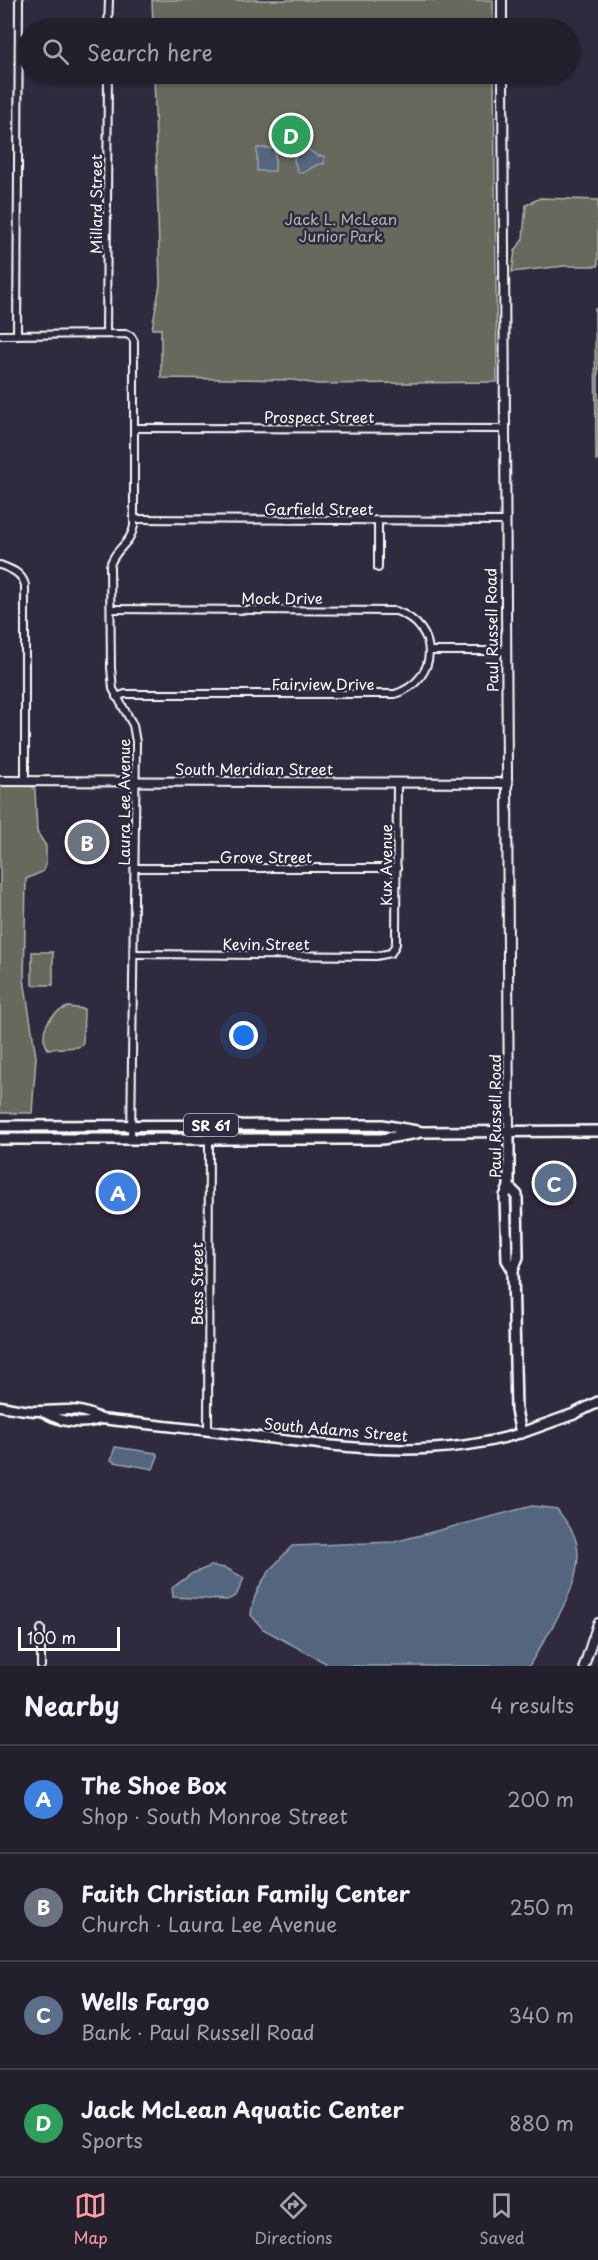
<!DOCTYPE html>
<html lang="en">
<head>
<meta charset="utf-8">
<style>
	body { margin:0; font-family:"Playpen Sans",sans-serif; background:#2b2836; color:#f1f3f6 }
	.scale { position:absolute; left:18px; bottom:15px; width:102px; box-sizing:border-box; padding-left:6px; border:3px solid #fff; border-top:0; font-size:16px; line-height:21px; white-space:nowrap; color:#fff; -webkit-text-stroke:4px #2f2a3d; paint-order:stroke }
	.you { position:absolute; left:244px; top:1036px; width:21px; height:21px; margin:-15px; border:4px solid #fff; border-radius:50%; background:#1a73e8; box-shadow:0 0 0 9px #1a73e833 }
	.badge { display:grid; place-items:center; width:39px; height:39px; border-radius:50%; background:#ff9aa2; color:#fff; font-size:20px; font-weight:700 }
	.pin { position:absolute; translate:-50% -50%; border:3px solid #fff; box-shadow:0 2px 6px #0006 }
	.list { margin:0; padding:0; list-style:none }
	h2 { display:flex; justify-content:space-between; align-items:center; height:78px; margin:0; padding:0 24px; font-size:26px }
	h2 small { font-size:20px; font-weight:400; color:#a3a3aa }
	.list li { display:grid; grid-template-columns:39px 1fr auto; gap:18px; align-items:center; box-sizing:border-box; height:108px; padding:0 24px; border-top:2px solid #403e4a }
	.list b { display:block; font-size:22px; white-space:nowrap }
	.list p { margin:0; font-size:20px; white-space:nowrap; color:#a3a3aa }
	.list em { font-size:20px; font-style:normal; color:#a3a3aa }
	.icon { flex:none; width:33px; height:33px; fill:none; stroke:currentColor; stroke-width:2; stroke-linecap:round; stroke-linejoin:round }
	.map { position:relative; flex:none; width:598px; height:1666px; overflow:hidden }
	.search { position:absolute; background:#23202e; box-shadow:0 2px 4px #0004; left:18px; right:18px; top:18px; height:66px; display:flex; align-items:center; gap:15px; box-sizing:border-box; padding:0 21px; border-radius:33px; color:#a3a3aa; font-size:22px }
	.sheet { height:510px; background:#23202e }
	nav { display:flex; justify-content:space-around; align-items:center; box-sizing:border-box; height:84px; border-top:2px solid #403e4a; background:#23202e; font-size:16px; color:#a3a3aa }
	nav a { display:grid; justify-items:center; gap:3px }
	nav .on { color:#ff9aa2 }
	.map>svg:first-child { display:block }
</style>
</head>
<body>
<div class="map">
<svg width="598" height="1666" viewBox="0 0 598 1666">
	<rect width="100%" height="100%" fill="#2f2a3d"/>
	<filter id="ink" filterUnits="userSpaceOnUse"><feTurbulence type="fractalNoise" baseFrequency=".0167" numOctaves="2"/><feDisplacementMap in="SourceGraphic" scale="12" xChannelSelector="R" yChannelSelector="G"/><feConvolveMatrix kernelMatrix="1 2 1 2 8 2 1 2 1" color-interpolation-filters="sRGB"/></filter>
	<g filter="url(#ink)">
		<g fill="#66695b" stroke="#b2b4ad" stroke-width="1.5">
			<path d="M 152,0 L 493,0 L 493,28 L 153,28 Z"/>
			<path d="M 154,74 L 494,74 L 497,382 L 317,384 L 293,380 L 161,378 L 161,329 L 152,329 L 160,285 Z"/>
			<path d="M 540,198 L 598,200 L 598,266 L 564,266 L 512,272 L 515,251 L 523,239 L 526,205 Z"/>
			<path d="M 595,309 L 598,309 L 598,460 L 596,461 Z"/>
			<path d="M 29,784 L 35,789 L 37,832 L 46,846 L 46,865 L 42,872 L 26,879 L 24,979 L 36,1057 L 32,1113 L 0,1113 L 0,785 Z"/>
			<rect x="32" y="952" width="21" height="33"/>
			<path d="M 68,1007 L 84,1009 L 83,1043 L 78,1047 L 48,1049 C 37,1031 50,1013 68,1007 Z"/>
		</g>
		<g fill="#52667d" stroke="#97a3b1" stroke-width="1.5">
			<path d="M 303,146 L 318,156 L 324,156 L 324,164 L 318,164 L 303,173 L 298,172 L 294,160 L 298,147 Z"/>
			<rect x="257" y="148" width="18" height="23"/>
			<path d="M 115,1447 L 156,1453 L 158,1456 L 153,1469 L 114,1462 L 111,1460 Z"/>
			<path d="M 532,1506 L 557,1509 C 562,1517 569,1524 573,1533 C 593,1573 548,1632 529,1666 L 328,1666 L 324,1662 L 263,1629 L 251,1615 C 253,1586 273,1566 292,1546 L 394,1542 Z"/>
			<path d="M 211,1566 L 226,1568 L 244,1578 L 236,1596 L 227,1600 L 173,1597 L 172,1588 L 191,1574 Z"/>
		</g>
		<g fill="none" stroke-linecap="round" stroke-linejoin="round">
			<defs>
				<g id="minor">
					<path d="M 108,28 L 109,0"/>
					<path d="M 106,334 L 108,74"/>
					<path d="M 0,335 L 126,334 L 131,336 L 134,341 L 134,526 C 131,544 114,549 110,566 L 111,668 L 113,689 L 133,725 L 136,742 L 131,1139"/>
					<path d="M 17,335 L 19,0"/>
					<path d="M 134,428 L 504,429"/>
					<path d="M 134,519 L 504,521"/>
					<path d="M 378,521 L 378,568"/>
					<path d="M 0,565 C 11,569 22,573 25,585 L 25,781"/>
					<path d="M 111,609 L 396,611 C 441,627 439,680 395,694 L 125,694 L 116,697"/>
					<path d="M 430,651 L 507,651"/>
					<path d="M 135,868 L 397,868"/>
					<path d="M 134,954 L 376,956 L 391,953 L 396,944 L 396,932 L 397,782"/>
					<path d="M 208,1431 L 209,1138"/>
					<path d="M 41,1629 L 41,1666"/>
				</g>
				<g id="tertiary">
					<path d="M 502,0 L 502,28"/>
					<path d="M 503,74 L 509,1131"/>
					<path d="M 0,781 L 508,783"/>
					<path d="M 584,1666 L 598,1623"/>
				</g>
				<g id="secondary">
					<path d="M 0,1406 C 14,1408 30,1412 44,1411 C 67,1410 79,1407 101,1419 C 154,1425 206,1430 259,1437 C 348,1448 434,1460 521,1433"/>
					<path d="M 43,1412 C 61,1422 80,1426 101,1419"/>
				</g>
				<g id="primary">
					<path d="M 0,1126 L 382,1125 L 422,1132 L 598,1131"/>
					<path d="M 509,1131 L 509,1187 L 505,1196 L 507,1260 L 513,1270"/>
					<path d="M 0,1139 L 382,1139 L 417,1133"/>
					<path d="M 509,1187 L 517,1195 L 518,1257 L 513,1270 L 516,1410 L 521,1433 L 574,1414 L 598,1402"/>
				</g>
			</defs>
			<use href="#minor" stroke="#fff" stroke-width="10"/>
			<use href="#tertiary" stroke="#fff" stroke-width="12"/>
			<use href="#secondary" stroke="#fff" stroke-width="13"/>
			<use href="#primary" stroke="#fff" stroke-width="14"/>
			<use href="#minor" stroke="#2f2a3d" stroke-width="6"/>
			<use href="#tertiary" stroke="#2f2a3d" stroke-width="8"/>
			<use href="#secondary" stroke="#2f2a3d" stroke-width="8"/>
			<use href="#primary" stroke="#2f2a3d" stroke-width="9"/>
		</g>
	</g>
	<g text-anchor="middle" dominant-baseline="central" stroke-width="5" stroke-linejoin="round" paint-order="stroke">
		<rect fill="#2f2a3d" stroke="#c1bfc5" stroke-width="1.5" x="184" y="1114" width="54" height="22" rx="4.5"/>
		<g font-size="14" font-weight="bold" fill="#fff">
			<text x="211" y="1125">SR 61</text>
		</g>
		<g font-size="15" fill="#fff" stroke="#2f2a3d">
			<text transform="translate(95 204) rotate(-90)">Millard Street</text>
			<text x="319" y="416">Prospect Street</text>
			<text x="319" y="508">Garfield Street</text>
			<text x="282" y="597">Mock Drive</text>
			<text transform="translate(491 630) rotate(-91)">Paul Russell Road</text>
			<text x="323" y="683">Fairview Drive</text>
			<text x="254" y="768">South Meridian Street</text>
			<text transform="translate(123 802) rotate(-90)">Laura Lee Avenue</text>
			<text x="266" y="856">Grove Street</text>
			<text transform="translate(385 865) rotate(-90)">Kux Avenue</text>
			<text x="266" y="943">Kevin Street</text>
			<text transform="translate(494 1116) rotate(-90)">Paul Russell Road</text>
			<text transform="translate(196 1284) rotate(-90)">Bass Street</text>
			<text transform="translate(336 1429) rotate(5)">South Adams Street</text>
		</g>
		<g font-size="15" fill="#b2b4ad" stroke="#2f2a3d">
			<text x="341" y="218">Jack L. McLean<tspan x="341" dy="17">Junior Park</tspan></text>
		</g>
	</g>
</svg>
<div class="scale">100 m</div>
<div class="you"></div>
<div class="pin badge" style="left:118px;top:1192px;background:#3f7fe0">A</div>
<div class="pin badge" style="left:87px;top:842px;background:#6b7280">B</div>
<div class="pin badge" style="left:554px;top:1183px;background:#5c6f8a">C</div>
<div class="pin badge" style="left:291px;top:135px;background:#2e9e5b">D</div>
<div class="search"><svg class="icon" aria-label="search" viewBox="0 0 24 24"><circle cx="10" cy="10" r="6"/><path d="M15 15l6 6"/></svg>Search here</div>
</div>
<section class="sheet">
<h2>Nearby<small>4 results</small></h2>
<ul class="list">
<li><span class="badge" style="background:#3f7fe0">A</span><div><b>The Shoe Box</b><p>Shop · South Monroe Street</p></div><em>200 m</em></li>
<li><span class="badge" style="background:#6b7280">B</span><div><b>Faith Christian Family Center</b><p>Church · Laura Lee Avenue</p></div><em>250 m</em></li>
<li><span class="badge" style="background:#5c6f8a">C</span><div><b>Wells Fargo</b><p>Bank · Paul Russell Road</p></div><em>340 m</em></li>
<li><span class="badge" style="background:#2e9e5b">D</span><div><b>Jack McLean Aquatic Center</b><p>Sports</p></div><em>880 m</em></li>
</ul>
</section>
<nav>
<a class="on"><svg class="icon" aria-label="map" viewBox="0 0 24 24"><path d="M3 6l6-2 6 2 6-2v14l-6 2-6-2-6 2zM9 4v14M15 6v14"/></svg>Map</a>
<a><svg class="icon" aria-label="directions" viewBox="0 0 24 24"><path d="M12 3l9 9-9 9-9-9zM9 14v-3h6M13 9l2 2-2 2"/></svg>Directions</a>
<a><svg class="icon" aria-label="saved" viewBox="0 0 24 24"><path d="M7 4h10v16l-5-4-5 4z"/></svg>Saved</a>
</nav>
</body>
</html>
